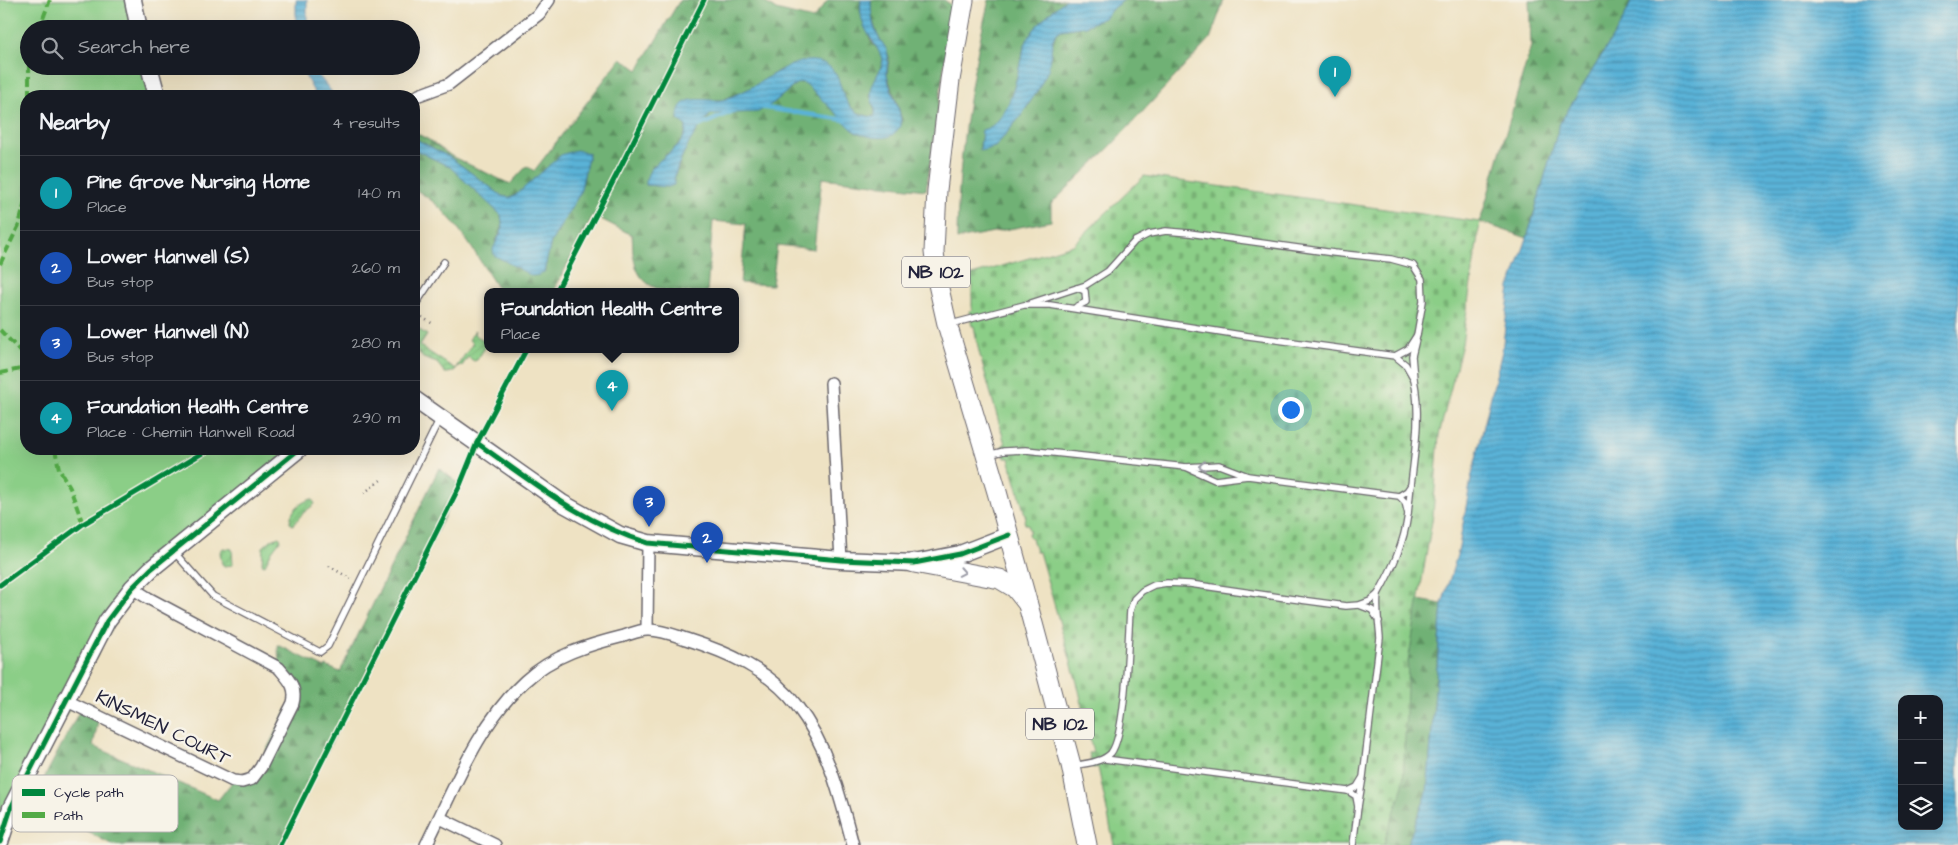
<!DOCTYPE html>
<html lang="en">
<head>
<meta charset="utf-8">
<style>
	body { margin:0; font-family:"Architects Daughter",sans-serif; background:#20242c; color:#f1f3f6 }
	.controls { position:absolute; right:15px; bottom:15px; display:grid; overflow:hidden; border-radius:10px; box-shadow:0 5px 20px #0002 }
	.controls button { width:45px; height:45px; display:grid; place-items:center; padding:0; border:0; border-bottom:1px solid #363941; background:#171b24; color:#f1f3f6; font:25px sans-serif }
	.you { position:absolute; left:1290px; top:409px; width:18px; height:18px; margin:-12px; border:4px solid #fff; border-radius:50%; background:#1a73e8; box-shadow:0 0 0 8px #1a73e833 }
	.badge { display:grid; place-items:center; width:32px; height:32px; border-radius:50%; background:#db2777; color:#fff; font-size:16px; font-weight:700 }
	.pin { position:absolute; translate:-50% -41px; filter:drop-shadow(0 1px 2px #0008) }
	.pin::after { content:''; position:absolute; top:26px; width:18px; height:15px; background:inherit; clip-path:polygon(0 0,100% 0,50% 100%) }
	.popup { position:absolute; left:484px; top:288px; width:255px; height:65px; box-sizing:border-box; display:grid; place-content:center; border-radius:10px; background:#171b24; filter:drop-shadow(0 1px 4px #0005); font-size:16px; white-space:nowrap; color:#9ea1a6 }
	.popup b { font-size:19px; color:#f1f3f6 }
	.popup::after { content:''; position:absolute; left:50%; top:100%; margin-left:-10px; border:10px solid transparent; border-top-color:#171b24 }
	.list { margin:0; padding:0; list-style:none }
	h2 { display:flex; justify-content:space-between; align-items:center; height:65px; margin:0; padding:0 20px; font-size:21px }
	h2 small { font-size:16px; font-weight:400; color:#9ea1a6 }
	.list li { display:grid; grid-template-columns:32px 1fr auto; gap:15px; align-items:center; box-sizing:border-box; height:75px; padding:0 20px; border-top:1px solid #363941 }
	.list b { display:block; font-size:19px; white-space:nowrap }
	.list p { margin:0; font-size:16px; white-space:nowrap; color:#9ea1a6 }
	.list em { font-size:16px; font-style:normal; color:#9ea1a6 }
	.icon { flex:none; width:28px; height:28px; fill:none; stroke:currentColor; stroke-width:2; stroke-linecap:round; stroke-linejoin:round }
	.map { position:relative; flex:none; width:1958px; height:845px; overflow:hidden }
	.search { position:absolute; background:#171b24; box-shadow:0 5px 20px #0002; left:20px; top:20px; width:400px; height:55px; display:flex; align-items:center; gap:12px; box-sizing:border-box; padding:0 18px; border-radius:28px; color:#9ea1a6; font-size:19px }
	.panel { position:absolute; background:#171b24; box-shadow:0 5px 20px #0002; left:20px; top:90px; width:400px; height:365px; border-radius:20px }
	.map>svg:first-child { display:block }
</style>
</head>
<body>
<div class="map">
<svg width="1958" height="845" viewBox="0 0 1958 845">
	<defs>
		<pattern id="forest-firs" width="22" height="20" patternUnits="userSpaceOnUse" patternTransform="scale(1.25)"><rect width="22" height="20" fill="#70b174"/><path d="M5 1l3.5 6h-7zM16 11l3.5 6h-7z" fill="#5c9060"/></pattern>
		<pattern id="cemetery-stones" width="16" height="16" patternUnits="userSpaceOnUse" patternTransform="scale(1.25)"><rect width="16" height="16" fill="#8bce87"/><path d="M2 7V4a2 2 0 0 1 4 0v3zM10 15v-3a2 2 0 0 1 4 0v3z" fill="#78b175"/></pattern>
		<pattern id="garden-furrows" width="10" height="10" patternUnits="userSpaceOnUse" patternTransform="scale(1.25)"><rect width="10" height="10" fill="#8bce87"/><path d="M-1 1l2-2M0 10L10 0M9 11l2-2" fill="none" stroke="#78b175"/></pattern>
		<pattern id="water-rules" width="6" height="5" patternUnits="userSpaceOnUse" patternTransform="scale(1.25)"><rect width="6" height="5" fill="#5ab2d7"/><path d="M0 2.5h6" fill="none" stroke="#4a90b0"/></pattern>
	</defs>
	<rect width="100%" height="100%" fill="#f7f3e8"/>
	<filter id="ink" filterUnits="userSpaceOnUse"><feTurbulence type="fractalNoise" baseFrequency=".02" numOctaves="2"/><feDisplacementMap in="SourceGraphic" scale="10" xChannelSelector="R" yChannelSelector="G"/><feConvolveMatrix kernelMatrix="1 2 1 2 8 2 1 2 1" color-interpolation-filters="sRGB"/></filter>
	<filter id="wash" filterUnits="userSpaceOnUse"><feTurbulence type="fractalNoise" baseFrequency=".0096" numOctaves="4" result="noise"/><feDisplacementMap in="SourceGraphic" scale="20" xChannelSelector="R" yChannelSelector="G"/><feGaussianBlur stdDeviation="1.12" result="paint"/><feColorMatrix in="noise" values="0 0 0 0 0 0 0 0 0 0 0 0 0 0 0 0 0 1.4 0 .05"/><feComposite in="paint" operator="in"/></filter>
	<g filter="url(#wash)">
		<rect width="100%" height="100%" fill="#eee2c3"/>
		<g fill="url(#forest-firs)" stroke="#496a58">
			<path d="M 680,0 L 762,0 L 776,10 L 813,19 L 828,0 L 861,0 L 860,11 L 871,41 L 881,53 L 883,61 L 870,95 L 876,115 L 874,117 C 848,114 846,100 837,78 L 781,69 L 750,89 L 722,100 L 691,100 L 678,119 L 686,126 C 687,146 661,155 651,170 C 648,174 647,181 646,185 L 668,187 C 675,179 676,171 680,162 C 686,146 698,125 711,114 L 772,104 L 796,84 L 801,82 L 806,84 L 892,135 L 901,126 L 901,118 L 898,105 L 887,75 L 889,58 L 887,51 L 877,34 L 871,14 L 871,0 L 944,0 L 953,6 L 926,190 L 822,178 L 814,249 L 777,245 L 772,285 L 740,283 L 746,224 L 713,221 L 707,292 C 676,292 641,297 634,259 C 632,252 633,243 632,235 L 593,215 L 553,292 L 500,292 C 475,255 454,210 414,189 L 414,149 L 450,167 L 501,215 L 503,228 L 495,242 L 544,272 L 551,242 L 580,193 L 589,153 L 510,198 L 502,196 L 451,158 L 414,138 L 414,132 L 429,140 L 453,157 L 510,184 L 527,166 L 534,171 L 621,58 L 638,70 Z"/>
			<path d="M 989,0 L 1066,0 C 1051,11 1032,27 1025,45 C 1016,70 1013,124 982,131 L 980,150 L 995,147 L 1021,116 L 1039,88 L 1056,33 L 1061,30 L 1085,26 L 1104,18 L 1114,7 L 1124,0 L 1224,0 L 1210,39 L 1110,147 L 1051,204 L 1051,221 L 957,239 C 958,159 970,78 989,0 Z"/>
			<path d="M 1529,0 L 1632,0 L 1622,22 L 1560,123 L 1527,238 L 1480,222 L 1531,46 Z"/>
			<path d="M 439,468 L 460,485 L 280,845 L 113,845 L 31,803 L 81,708 L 99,717 L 93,746 L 218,800 L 233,781 L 252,779 L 295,693 L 279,668 L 278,645 L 325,668 L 326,666 L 340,672 Z"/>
			<path d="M 1418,600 L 1442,604 L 1427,793 L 1407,845 L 1384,845 L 1408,662 Z"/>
		</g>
		<path fill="url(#cemetery-stones)" stroke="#567861" d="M 1144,176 L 1480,222 L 1462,344 L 1439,435 L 1433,515 L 1408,662 L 1403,787 L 1386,836 L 1384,845 L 1114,845 L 1098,767 L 1093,768 L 1089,753 L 1093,753 L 1078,686 L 1039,552 L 1036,552 L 1032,538 L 1029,537 L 1028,533 L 1030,532 L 1028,524 L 1025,524 L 1024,520 L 1026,518 L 1009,458 L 1005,458 L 1002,446 L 1005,444 L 979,352 L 974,326 L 972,326 L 969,311 L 972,310 L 972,275 L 1073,245 Z"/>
		<path fill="#8bce87" stroke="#567861" d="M 0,0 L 133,0 L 139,29 L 29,29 L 29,66 L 149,66 L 157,96 L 26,96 L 26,449 L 299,449 L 132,588 L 0,842 Z"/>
		<g fill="url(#garden-furrows)" stroke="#567861">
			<path d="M 417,328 L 427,335 L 420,346 L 455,369 L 473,343 L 469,340 L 475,330 L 474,334 L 486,342 L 488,338 L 488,343 L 477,360 L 474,361 L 468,357 L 462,366 L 458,366 C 455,372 451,373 445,373 L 437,363 L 423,358 L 414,346 L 414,332 Z"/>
			<path d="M 312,499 L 315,504 L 303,513 L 293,525 L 290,523 C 290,511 300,502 312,499 Z"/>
			<path d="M 279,537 L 281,539 L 272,551 L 265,565 L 262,564 L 263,547 L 271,540 Z"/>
			<path d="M 223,548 L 232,549 L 233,565 L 224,566 L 222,564 L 220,552 Z"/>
		</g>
		<g fill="url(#water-rules)" stroke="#3e6a89" fill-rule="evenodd">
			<rect x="296" y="0" width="11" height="29"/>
			<path d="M 861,0 L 871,0 C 871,12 872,23 877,34 C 879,40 885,45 887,51 C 890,59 886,66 887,74 C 889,92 902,107 901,126 C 898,129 895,133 892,135 C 882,141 863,136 854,131 L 806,84 L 801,82 L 796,84 L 772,104 L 758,112 L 711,114 C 697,126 673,166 674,185 L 668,187 L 646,185 C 644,159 688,152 686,126 L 678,119 C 677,91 706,102 722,100 C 727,99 732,96 737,94 C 763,85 794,52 823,63 C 850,74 832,113 874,117 C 878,110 871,103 871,95 C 870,83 881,72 883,61 C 874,36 858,31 861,0 Z"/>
			<path d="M 1066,0 L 1124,0 L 1114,7 L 1104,18 L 1085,26 L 1061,30 L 1056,33 L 1053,39 L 1048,70 L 1039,88 L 1021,116 L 995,147 L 980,151 L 982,130 C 1012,124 1017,70 1025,45 C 1032,27 1051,11 1066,0 Z"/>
			<path d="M 1632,0 L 1958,0 L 1958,845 L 1407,845 L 1427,793 L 1442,604 L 1458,552 L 1471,479 L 1502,351 L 1510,287 L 1527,238 L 1560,123 L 1622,22 ZM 1902,699 L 1939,699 L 1939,826 L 1902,826 Z"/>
			<path d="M 300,66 L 311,66 L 335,96 L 316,96 Z"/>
			<path d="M 414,138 L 451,158 L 502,196 L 510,198 L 516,195 L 561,155 L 576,150 L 589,153 L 580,193 L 551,242 L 544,272 L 539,275 L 532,276 L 494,255 L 493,249 L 503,228 L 501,215 L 450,167 L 414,149 Z"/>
		</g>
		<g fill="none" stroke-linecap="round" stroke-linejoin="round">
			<g stroke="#5ab2d7" stroke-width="4.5">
				<path d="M 759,107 L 846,120"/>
				<path d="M 699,126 L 731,112"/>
			</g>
		</g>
	</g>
	<g filter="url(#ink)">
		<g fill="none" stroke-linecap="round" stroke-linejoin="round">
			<defs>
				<g id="lane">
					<path d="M 1031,303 L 1086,285 L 1108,271 L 1135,241 L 1149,234 L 1166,231 L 1189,233 L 1334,253 L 1391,259 L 1413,265 L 1422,279 L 1423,301 L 1417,335"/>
					<path d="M 414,307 L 444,262"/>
					<path d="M 1076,307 L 1086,302 L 1085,291 L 1077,288"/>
					<path d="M 951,324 L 1024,305 L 1050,305 L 1241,335 L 1395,356 L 1406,365 L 1414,379 L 1412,356 L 1417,335 L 1408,349 L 1395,356"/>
					<path d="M 988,455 L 1004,451 L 1026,450 L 1186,467"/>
					<path d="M 1248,476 L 1215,480 L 1186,467 L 1219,465 L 1248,476 L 1399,496 L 1405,502 L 1408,514 L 1411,485 L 1407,491 L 1399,496"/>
					<path d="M 1411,485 C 1415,450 1421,414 1414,379"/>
					<path d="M 175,553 L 213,596 L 320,652 L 328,646 L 439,420"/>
					<path d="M 1378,594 C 1392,569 1404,544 1408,514"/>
					<path d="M 1105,759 L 1348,791"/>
					<path d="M 1075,765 C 1086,764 1103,762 1111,753 C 1126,734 1128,639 1130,611 L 1134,599 L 1142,591 L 1154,585 L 1167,583 L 1190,584 L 1286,598 L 1346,606 L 1359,605"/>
					<path d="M 1363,777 L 1357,787 L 1348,791 L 1356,796 L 1358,807 L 1363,777 L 1380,638 C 1379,623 1376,609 1378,594 L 1370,601 L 1359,605 L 1372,610 L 1379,621"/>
					<path d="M 1353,845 L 1358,807"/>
				</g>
				<g id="street">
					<path d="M 419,95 L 449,84 L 539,14 L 549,0"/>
					<path d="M 831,383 L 841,560"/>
					<path d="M 647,629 L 648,543"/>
					<path d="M 65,700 L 233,781 L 242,782 L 252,779 L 261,767 L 293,703 C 297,687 289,680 279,668 L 148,598 L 132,588"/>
					<path d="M 440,818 L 495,845"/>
					<path d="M 426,845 C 454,789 478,724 525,681 C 553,655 588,645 624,636 C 631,634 641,629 649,630 C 661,630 674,635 686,639 C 727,652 770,670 797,706 C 828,746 840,796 853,845"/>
				</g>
				<g id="secondary">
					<path d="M 133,0 L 139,29"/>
					<path d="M 149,66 L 157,96"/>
					<path d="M 414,399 L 562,503 L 620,535 L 648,543 L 841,560 L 914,563 L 960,554 L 1009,535"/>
					<path d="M 0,842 L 11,808 L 107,621 L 132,588 L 151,569 L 299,449"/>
				</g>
				<g id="primary">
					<path d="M 964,0 L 950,80 L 937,190 L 934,252 L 938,284 L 947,324 L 997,492 L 1028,605 L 1071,765 L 1087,845"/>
					<path d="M 914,563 L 1000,579 L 1015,588 L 1027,603"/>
				</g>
			</defs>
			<use href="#lane" stroke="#69656b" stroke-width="8"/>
			<use href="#street" stroke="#69656b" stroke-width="14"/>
			<use href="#secondary" stroke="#69656b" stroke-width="19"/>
			<use href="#primary" stroke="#69656b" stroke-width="21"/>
			<g stroke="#69656b" stroke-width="2.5" stroke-dasharray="1 4" stroke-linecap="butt">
				<path d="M 422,317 L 433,324"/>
				<path d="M 364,493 L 381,480"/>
				<path d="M 329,566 L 351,579"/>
			</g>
			<use href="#lane" stroke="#fff" stroke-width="5.5"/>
			<use href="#street" stroke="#fff" stroke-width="11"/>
			<use href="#secondary" stroke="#fff" stroke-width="16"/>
			<use href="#primary" stroke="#fff" stroke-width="19"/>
			<g stroke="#53aa46" stroke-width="4" stroke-dasharray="8 4" stroke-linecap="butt">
				<path d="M 39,29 L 50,0"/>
				<path d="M 29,96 L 29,66"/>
				<path d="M 0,264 L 19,225 L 26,198"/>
				<path d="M 0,330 L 26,357"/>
				<path d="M 0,373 L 26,368"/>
				<path d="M 55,449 L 59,469 L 70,488 L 83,524"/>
			</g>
			<defs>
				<g id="cycleway">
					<path d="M 556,292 L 620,168 L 704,0"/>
					<path d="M 477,443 C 531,481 584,524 648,543 L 841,560 L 914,563 L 960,554 L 1009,535"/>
					<path d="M 0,585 L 83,524 L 209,449"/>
					<path d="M 0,842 L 11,808 L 107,621 L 132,588 L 151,569 L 299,449"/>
					<path d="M 280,845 L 460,485 L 477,443 L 526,350"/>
				</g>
			</defs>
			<use href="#cycleway" stroke="#f7f3e8" stroke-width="8"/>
			<use href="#cycleway" stroke="#00873e" stroke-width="5"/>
		</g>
		<defs><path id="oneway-chevron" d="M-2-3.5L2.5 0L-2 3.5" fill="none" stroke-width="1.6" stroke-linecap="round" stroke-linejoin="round" transform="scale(1.25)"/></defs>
		<g stroke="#9c9ca7">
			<use href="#oneway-chevron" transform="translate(1202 466) rotate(176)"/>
			<use href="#oneway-chevron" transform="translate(962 572) rotate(11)"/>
		</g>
	</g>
	<g text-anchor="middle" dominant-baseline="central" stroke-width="5" stroke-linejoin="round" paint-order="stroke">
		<g fill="#f7f3e8" stroke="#62616f" stroke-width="1">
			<rect x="902" y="256.5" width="68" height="31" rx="4"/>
			<rect x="1026" y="708.5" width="68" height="31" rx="4"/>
		</g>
		<g font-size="18" font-weight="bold" fill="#22223b">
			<text x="936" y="272">NB 102</text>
			<text x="1060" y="724">NB 102</text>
		</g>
		<g font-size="19" fill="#22223b" stroke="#f7f3e8">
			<text transform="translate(163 728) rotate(26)">KINSMEN COURT</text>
		</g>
	</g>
	<rect x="12" y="775" width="166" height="57" rx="8" fill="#f7f3e8" stroke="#b7b4b4" stroke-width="1"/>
	<rect x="22" y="789" width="23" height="7" fill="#00873e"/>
	<rect x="22" y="812" width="23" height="6" fill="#53aa46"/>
	<g font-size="14" fill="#22223b">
		<text x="54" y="797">Cycle path</text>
		<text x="54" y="820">Path</text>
	</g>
</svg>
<div class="controls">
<button>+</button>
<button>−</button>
<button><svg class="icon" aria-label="layers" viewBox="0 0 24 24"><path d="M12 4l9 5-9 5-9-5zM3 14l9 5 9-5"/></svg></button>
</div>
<div class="you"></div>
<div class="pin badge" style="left:1335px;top:97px;background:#0f9aa8">1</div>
<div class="pin badge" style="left:707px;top:563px;background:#1a4fb4">2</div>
<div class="pin badge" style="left:649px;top:527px;background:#1a4fb4">3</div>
<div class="pin badge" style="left:612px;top:411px;background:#0f9aa8">4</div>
<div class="popup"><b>Foundation Health Centre</b>Place</div>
<div class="search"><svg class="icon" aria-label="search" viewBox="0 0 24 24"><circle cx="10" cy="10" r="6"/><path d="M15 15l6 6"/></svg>Search here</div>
<section class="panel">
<h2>Nearby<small>4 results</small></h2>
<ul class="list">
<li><span class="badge" style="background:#0f9aa8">1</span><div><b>Pine Grove Nursing Home</b><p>Place</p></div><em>140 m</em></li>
<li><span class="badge" style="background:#1a4fb4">2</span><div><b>Lower Hanwell (S)</b><p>Bus stop</p></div><em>260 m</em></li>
<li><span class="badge" style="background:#1a4fb4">3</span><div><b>Lower Hanwell (N)</b><p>Bus stop</p></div><em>280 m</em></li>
<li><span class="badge" style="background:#0f9aa8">4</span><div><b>Foundation Health Centre</b><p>Place · Chemin Hanwell Road</p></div><em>290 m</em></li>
</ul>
</section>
</div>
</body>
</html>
